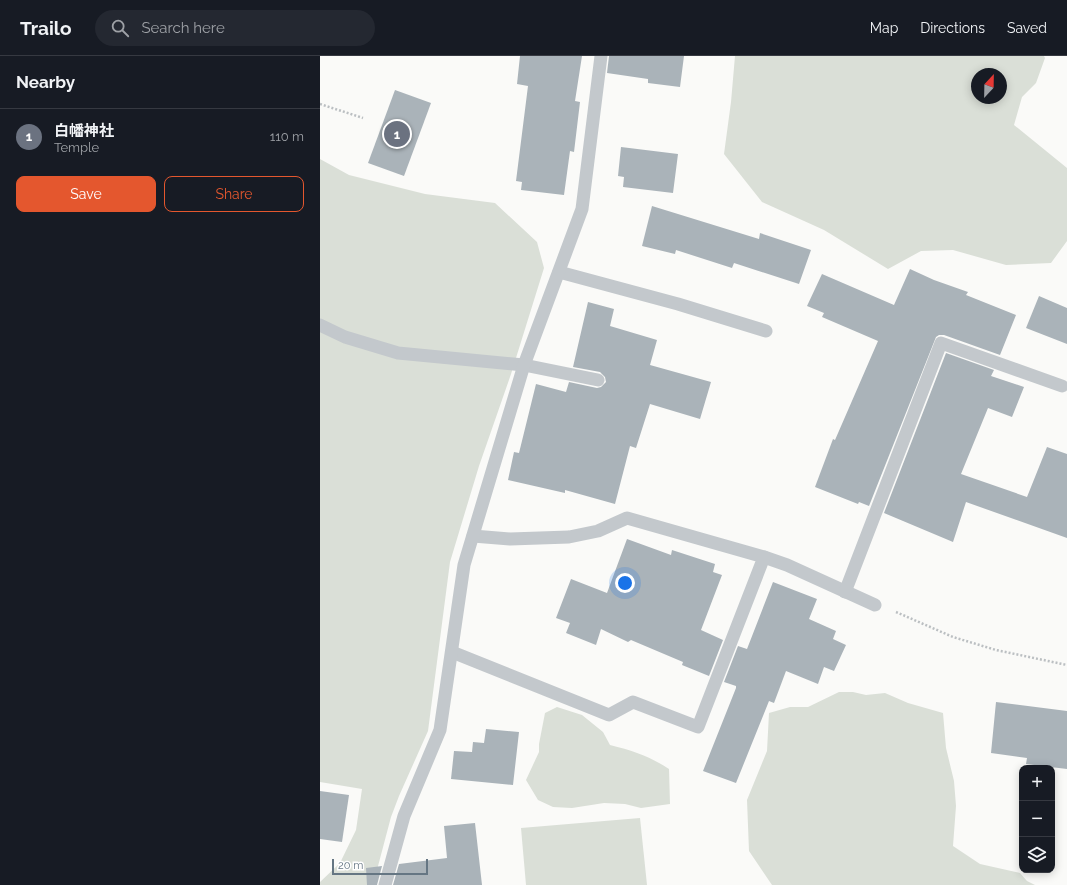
<!DOCTYPE html>
<html lang="en">
<head>
<meta charset="utf-8">
<style>
	body { margin:0; font-family:Raleway,"Noto Sans JP",sans-serif; background:#242831; color:#f1f3f6 }
	.controls { position:absolute; right:12px; bottom:12px; display:grid; overflow:hidden; border-radius:8px; box-shadow:0 2px 10px #0003 }
	.controls button { width:36px; height:36px; display:grid; place-items:center; padding:0; border:0; border-bottom:1px solid #363941; background:#171b24; color:#f1f3f6; font:20px sans-serif }
	.compass { position:absolute; left:651px; top:12px; width:36px; height:36px; border-radius:50%; background:#171b24; box-shadow:0 2px 10px #0003; rotate:22deg }
	.scale { position:absolute; left:12px; bottom:10px; width:96px; box-sizing:border-box; padding-left:4px; border:2px solid #657683; border-top:0; font-size:11px; line-height:14px; white-space:nowrap; color:#657683; -webkit-text-stroke:3px #fff; paint-order:stroke }
	.you { position:absolute; left:305px; top:527px; width:14px; height:14px; margin:-10px; border:3px solid #fff; border-radius:50%; background:#1a73e8; box-shadow:0 0 0 6px #1a73e833 }
	.badge { display:grid; place-items:center; width:26px; height:26px; border-radius:50%; background:#e4572e; color:#fff; font-size:13px; font-weight:700 }
	.pin { position:absolute; translate:-50% -50%; border:2px solid #fff; box-shadow:0 1px 4px #0006 }
	.list { margin:0; padding:0; list-style:none }
	h2 { display:flex; justify-content:space-between; align-items:center; height:52px; margin:0; padding:0 16px; font-size:17px }
	h2 small { font-size:13px; font-weight:400; color:#9ea1a6 }
	.list li { display:grid; grid-template-columns:26px 1fr auto; gap:12px; align-items:center; box-sizing:border-box; height:56px; padding:0 16px; border-top:1px solid #363941 }
	.list b { display:block; font-size:15px; white-space:nowrap }
	.list p { margin:0; font-size:13px; white-space:nowrap; color:#9ea1a6 }
	.list em { font-size:13px; font-style:normal; color:#9ea1a6 }
	.actions { display:flex; gap:8px; padding:12px 16px }
	.actions a { flex:1; padding:9px 0; border:1px solid #e4572e; border-radius:8px; text-align:center; font-size:14px; color:#e4572e }
	.actions .main { background:#e4572e; color:#fff }
	.icon { flex:none; width:22px; height:22px; fill:none; stroke:currentColor; stroke-width:2; stroke-linecap:round; stroke-linejoin:round }
	.map { position:relative; flex:none; width:747px; height:829px; overflow:hidden }
	header { display:flex; align-items:center; gap:24px; box-sizing:border-box; height:56px; padding:0 20px; background:#171b24; border-bottom:1px solid #363941 }
	header strong { font-size:19px }
	nav { display:flex; gap:22px; margin-inline-start:auto; font-size:14px }
	.search { width:280px; height:36px; background:#242831; display:flex; align-items:center; gap:10px; box-sizing:border-box; padding:0 14px; border-radius:22px; color:#9ea1a6; font-size:15px }
	main { display:flex }
	aside { flex:1; background:#171b24 }
	.map>svg:first-child { display:block }
</style>
</head>
<body>
<header>
<strong>Trailo</strong>
<div class="search"><svg class="icon" aria-label="search" viewBox="0 0 24 24"><circle cx="10" cy="10" r="6"/><path d="M15 15l6 6"/></svg>Search here</div>
<nav><a>Map</a><a>Directions</a><a>Saved</a></nav>
</header>
<main>
<aside>
<h2>Nearby<small></small></h2>
<ul class="list">
<li><span class="badge" style="background:#6b7280">1</span><div><b>白幡神社</b><p>Temple</p></div><em>110 m</em></li>
</ul>
<div class="actions"><a class="main">Save</a><a>Share</a></div>
</aside>
<div class="map">
<svg width="747" height="829" viewBox="0 0 747 829">
	<rect width="100%" height="100%" fill="#fafaf8"/>
	<g fill="#dadfd7" fill-rule="evenodd">
		<path d="M 415,0 L 724,0 L 725,2 L 716,27 L 702,41 L 694,69 L 747,112 L 747,185 L 731,207 L 686,209 L 633,194 L 601,195 L 568,213 L 504,174 L 442,146 L 404,98 L 411,46 ZM 657,18 L 681,18 L 681,42 L 657,42 Z"/>
		<path d="M 0,103 L 29,119 L 105,138 L 175,147 L 217,186 L 224,212 L 191,318 L 159,410 L 130,506 L 108,675 L 79,740 L 71,761 L 53,829 L 0,829 L 0,826 L 20,807 L 36,774 L 42,733 L 0,726 Z"/>
		<path d="M 519,636 L 533,636 L 546,639 L 565,637 L 588,647 L 623,657 L 626,692 L 634,725 L 636,750 L 633,790 L 660,808 L 700,817 L 707,825 L 715,829 L 452,829 L 429,795 L 427,744 L 447,695 L 449,657 L 470,651 L 488,651 Z"/>
		<path d="M 237,651 L 262,659 L 283,676 L 290,689 C 314,695 329,700 349,713 L 350,748 L 321,752 L 305,748 L 284,747 L 252,752 L 233,751 L 218,744 L 206,724 L 219,696 L 219,688 L 225,657 Z"/>
		<path d="M 320,762 L 327,829 L 206,829 L 201,772 Z"/>
	</g>
	<g fill="#aab3b9">
		<path d="M 200,0 L 262,0 L 255,45 L 260,46 L 254,96 L 250,95 L 244,139 L 201,134 L 202,126 L 196,125 L 208,30 L 197,28 Z"/>
		<path d="M 289,0 L 364,0 L 360,31 L 328,27 L 328,23 L 287,17 Z"/>
		<path d="M 75,34 L 111,47 L 84,120 L 48,107 Z"/>
		<path d="M 301,91 L 358,98 L 353,137 L 303,131 L 304,121 L 298,120 Z"/>
		<path d="M 332,150 L 439,183 L 440,177 L 491,194 L 479,228 L 414,207 L 412,212 L 356,194 L 355,198 L 322,190 Z"/>
		<path d="M 590,213 L 614,224 L 648,236 L 646,239 L 696,259 L 680,299 L 624,279 L 619,279 L 616,281 L 549,450 L 539,446 L 538,448 L 495,431 L 513,383 L 515,384 L 558,285 L 502,261 L 504,257 L 487,250 L 502,218 L 574,249 Z"/>
		<path d="M 719,240 L 747,252 L 747,288 L 706,272 Z"/>
		<path d="M 268,246 L 294,253 L 290,270 L 337,284 L 330,309 L 391,326 L 380,363 L 330,348 L 316,392 L 310,390 L 295,448 L 245,434 L 245,437 L 188,424 L 194,396 L 199,397 L 216,328 L 246,336 L 249,326 L 277,332 L 281,331 L 286,326 L 285,321 L 280,316 L 253,311 Z"/>
		<path d="M 626,297 L 674,314 L 671,320 L 704,331 L 692,361 L 668,352 L 641,418 L 707,441 L 727,391 L 747,398 L 747,482 L 646,446 L 633,486 L 564,457 Z"/>
		<path d="M 307,483 L 351,499 L 352,494 L 395,508 L 393,516 L 402,519 L 381,574 L 403,584 L 389,620 L 362,609 L 363,606 L 311,584 L 308,586 L 281,573 L 276,589 L 246,577 L 250,567 L 236,562 L 251,523 L 287,537 Z"/>
		<path d="M 453,526 L 497,543 L 489,563 L 516,575 L 513,583 L 526,589 L 514,615 L 504,611 L 498,628 L 466,615 L 454,647 L 449,645 L 416,727 L 383,715 L 416,632 L 416,630 L 404,626 L 418,590 L 427,593 Z"/>
		<path d="M 676,646 L 747,655 L 747,713 L 706,708 L 707,702 L 671,697 Z"/>
		<path d="M 166,673 L 199,676 L 193,729 L 131,723 L 134,695 L 152,696 L 153,686 L 164,687 Z"/>
		<path d="M 0,735 L 29,739 L 22,786 L 0,783 Z"/>
		<path d="M 155,767 L 162,829 L 73,829 L 79,808 L 127,802 L 124,770 Z"/>
		<path d="M 62,810 L 57,829 L 47,829 L 46,812 Z"/>
	</g>
	<g fill="none" stroke-linecap="round" stroke-linejoin="round">
		<g stroke="#bbbfc2" stroke-width="2.5" stroke-dasharray="2 2" stroke-linecap="butt">
			<path d="M 0,48 L 43,62"/>
			<path d="M 576,556 L 633,581 L 676,594 L 747,609"/>
		</g>
		<g stroke="#c3c8cc" stroke-width="13">
			<path d="M 239,216 L 358,248 L 446,275"/>
			<path d="M 0,269 L 25,281 L 78,297 L 204,309 L 278,324"/>
			<path d="M 444,501 L 467,509 L 555,549"/>
			<path d="M 525,536 L 621,287 L 742,330"/>
			<path d="M 132,596 L 289,659 L 313,646 L 378,671 L 444,501 L 307,462 L 278,475 L 249,481 L 190,483 L 153,480"/>
			<path d="M 65,829 L 84,760 L 120,674 L 144,509 L 204,309 L 262,153 L 281,0"/>
		</g>
	</g>
</svg>
<div class="controls">
<button>+</button>
<button>−</button>
<button><svg class="icon" aria-label="layers" viewBox="0 0 24 24"><path d="M12 4l9 5-9 5-9-5zM3 14l9 5 9-5"/></svg></button>
</div>
<svg class="compass" viewBox="-18 -18 36 36"><path d="M0-13l5 13h-10z" fill="#e53935"/><path d="M0 13l5-13h-10z" fill="#9ea1a6"/></svg>
<div class="scale">20 m</div>
<div class="you"></div>
<div class="pin badge" style="left:77px;top:78px;background:#6b7280">1</div>
</div>
</main>
</body>
</html>
